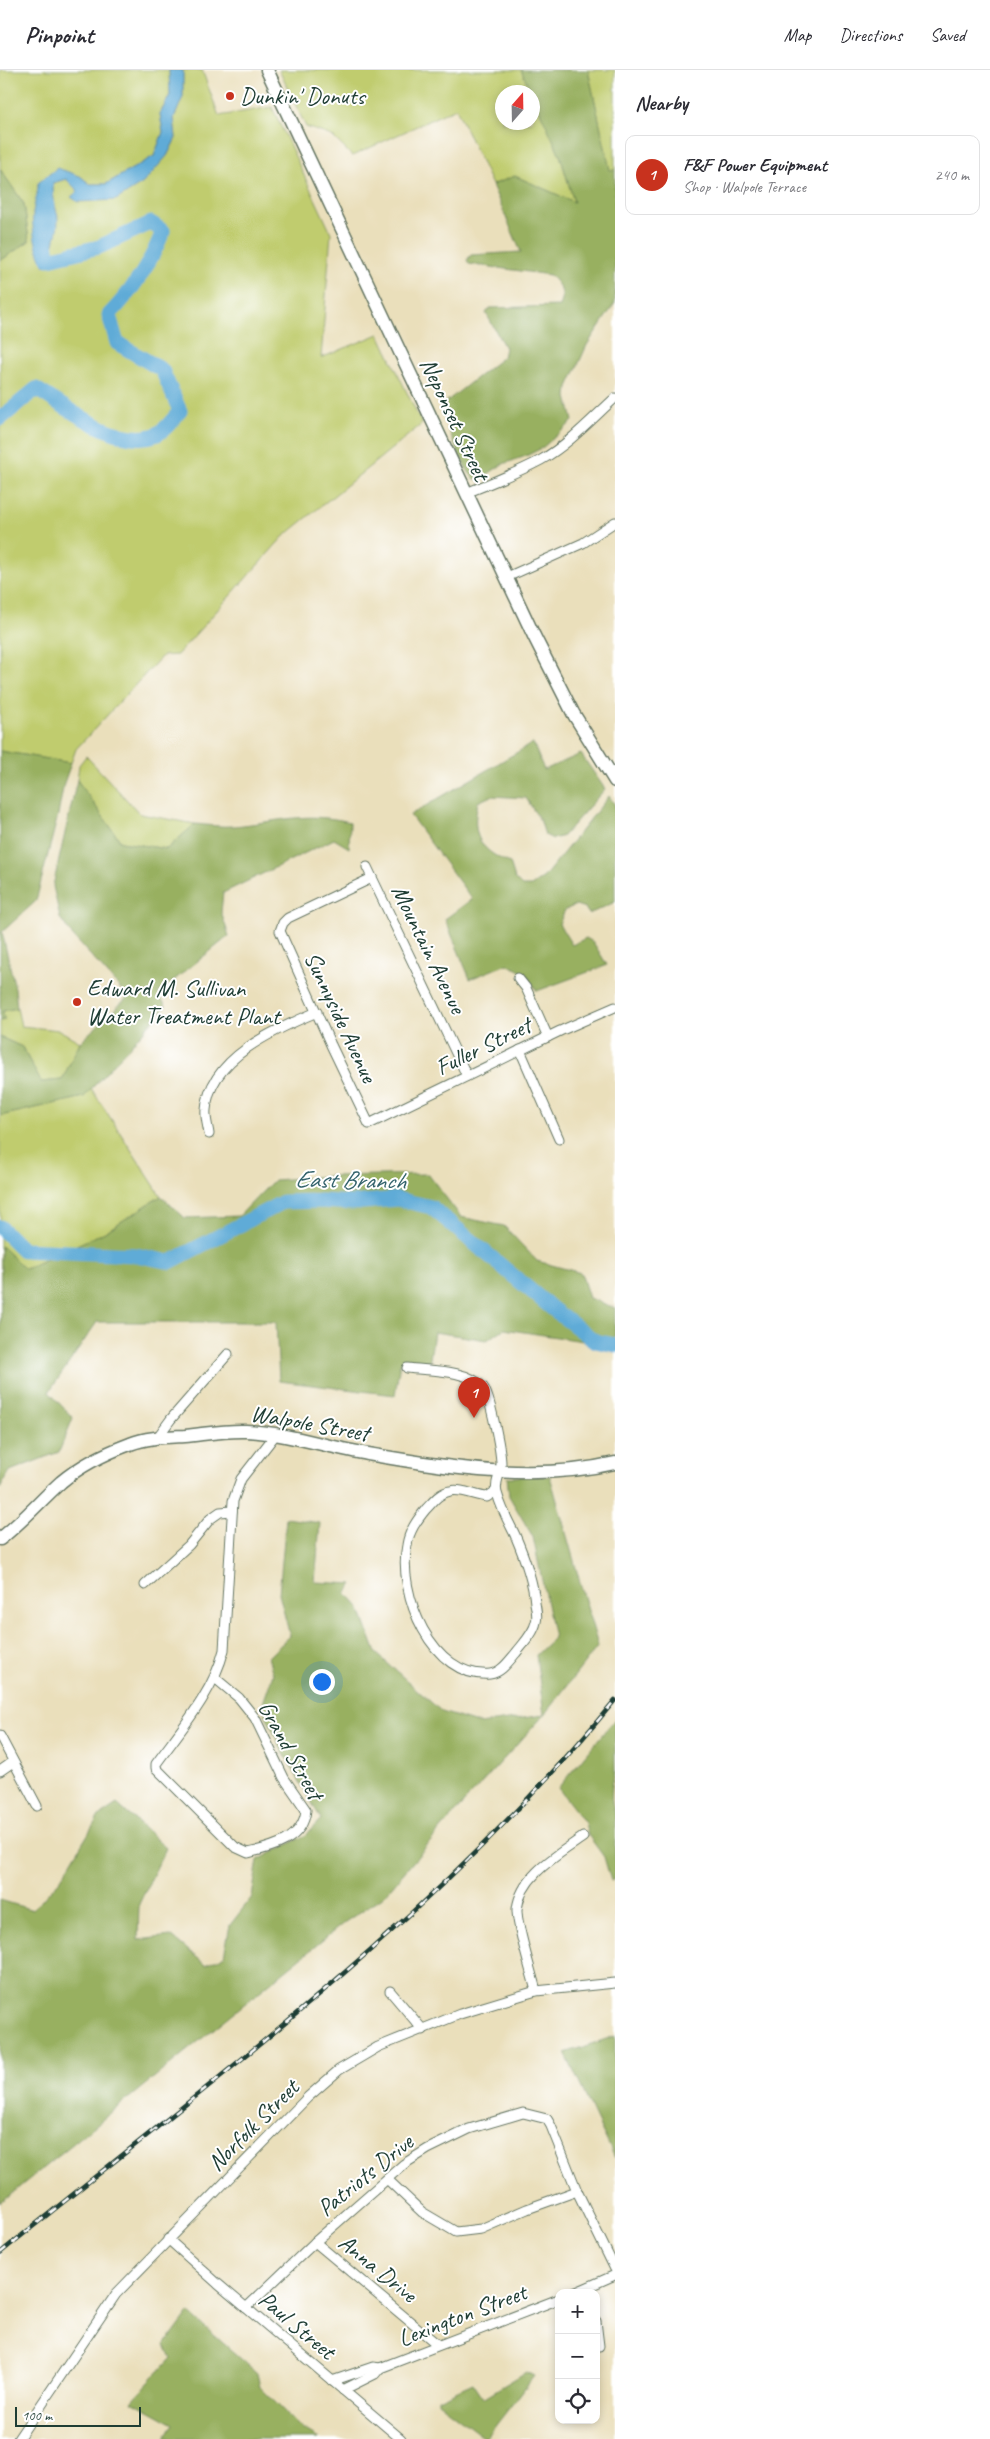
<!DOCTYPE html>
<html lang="en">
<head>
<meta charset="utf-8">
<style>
	body { margin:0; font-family:Caveat,sans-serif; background:#f2f2f3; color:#2b2b33 }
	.controls { position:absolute; right:15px; bottom:15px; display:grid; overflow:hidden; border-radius:10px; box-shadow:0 2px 8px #0003 }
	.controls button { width:45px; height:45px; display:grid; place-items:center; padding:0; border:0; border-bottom:1px solid #e1e1e2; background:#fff; color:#2b2b33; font:25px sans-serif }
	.compass { position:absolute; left:495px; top:15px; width:45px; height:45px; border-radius:50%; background:#fff; box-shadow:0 2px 8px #0003; rotate:20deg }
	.scale { position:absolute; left:15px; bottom:12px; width:126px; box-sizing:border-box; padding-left:5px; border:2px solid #1f3d34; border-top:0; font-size:14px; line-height:18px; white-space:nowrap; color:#1f3d34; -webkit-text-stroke:4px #fff; paint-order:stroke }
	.you { position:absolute; left:321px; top:1611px; width:18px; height:18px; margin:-12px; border:4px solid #fff; border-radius:50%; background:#1a73e8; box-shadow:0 0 0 8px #1a73e833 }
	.badge { display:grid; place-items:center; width:32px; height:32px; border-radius:50%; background:#c8321e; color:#fff; font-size:16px; font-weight:700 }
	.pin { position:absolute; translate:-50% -41px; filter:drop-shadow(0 1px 2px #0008) }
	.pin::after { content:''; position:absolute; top:26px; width:18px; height:15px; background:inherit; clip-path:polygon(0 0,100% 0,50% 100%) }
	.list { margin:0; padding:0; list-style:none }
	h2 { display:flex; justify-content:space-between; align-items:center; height:65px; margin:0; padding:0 20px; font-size:21px }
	h2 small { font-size:16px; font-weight:400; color:#7c7c81 }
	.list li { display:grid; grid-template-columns:32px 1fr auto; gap:15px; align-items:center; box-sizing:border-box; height:80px; margin:0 10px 10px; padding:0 10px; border:1px solid #e1e1e2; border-radius:10px }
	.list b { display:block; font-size:19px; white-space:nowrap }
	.list p { margin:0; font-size:16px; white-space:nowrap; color:#7c7c81 }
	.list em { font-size:16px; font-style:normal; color:#7c7c81 }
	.icon { flex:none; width:28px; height:28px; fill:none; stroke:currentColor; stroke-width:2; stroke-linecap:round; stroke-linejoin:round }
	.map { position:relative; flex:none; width:615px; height:2369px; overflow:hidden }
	header { display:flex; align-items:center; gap:30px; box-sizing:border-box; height:70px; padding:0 25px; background:#fff; border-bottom:1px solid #e1e1e2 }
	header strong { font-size:24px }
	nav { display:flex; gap:28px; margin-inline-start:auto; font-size:18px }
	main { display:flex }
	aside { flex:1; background:#fff }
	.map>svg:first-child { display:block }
</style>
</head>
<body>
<header>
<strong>Pinpoint</strong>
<nav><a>Map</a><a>Directions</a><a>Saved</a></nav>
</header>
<main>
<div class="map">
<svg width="615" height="2369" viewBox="0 0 615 2369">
	<rect width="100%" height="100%" fill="#fff"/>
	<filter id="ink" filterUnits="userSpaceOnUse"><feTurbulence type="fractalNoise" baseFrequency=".02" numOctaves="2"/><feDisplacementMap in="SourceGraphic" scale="10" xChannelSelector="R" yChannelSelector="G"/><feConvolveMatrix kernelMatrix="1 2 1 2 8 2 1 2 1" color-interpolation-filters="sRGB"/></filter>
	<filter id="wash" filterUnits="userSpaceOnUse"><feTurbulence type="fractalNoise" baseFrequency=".0096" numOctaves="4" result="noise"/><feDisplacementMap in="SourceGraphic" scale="20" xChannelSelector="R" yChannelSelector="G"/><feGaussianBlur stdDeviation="1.12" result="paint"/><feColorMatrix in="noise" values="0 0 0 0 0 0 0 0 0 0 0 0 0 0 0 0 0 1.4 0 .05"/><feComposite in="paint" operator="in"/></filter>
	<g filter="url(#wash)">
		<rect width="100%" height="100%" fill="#eadfbb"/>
		<g fill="#c0cc6e" stroke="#708451">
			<path d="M 0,0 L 169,0 L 170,25 L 160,44 L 163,62 L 154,86 L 106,114 L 90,114 L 80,106 L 38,113 L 38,127 L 33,142 L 45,196 L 53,179 L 58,145 L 53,134 L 53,113 L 66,109 L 78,121 L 78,132 L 167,86 L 176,68 L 174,48 L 183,27 L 183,0 L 202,0 L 219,46 L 272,37 L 331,163 L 321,288 L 379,264 L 422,354 L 283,467 L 177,585 L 162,586 L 76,679 L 71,693 L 0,681 L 0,191 L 29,171 L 24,134 L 0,99 Z"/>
			<path d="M 279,0 L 521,0 L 532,22 L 502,22 L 502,52 L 532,52 L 533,24 L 560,85 L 574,132 L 515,106 L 492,115 L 456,38 L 352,86 L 332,66 L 306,57 Z"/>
			<path d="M 588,0 L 615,0 L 615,100 L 610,101 Z"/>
			<path d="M 86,686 L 140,744 L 195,754 L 167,779 L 121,772 L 77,710 L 79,695 Z"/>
			<path d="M 17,938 L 21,956 L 59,960 L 80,972 L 62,1010 L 41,1012 L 22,977 L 0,967 L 0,951 L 4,950 L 3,941 Z"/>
			<path d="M 91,1018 L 161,1126 L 105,1162 L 25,1199 L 0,1178 L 0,1046 L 84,1027 Z"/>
		</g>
		<g fill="#98b061" stroke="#5c764a">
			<path d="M 521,0 L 588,0 L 610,100 L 615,100 L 615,233 L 587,275 L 568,317 L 567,327 L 573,351 L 542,378 L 526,386 L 503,394 L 480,409 L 475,409 C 463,401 444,350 442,335 L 503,287 L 505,278 L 486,243 L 490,238 L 560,236 C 566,222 559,215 550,205 L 469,194 L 467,190 L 471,185 L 521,182 L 492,115 L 515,106 L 574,132 L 560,85 Z"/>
			<path d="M 0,99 L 24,134 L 29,171 L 0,191 Z"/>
			<path d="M 533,673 L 544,700 L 581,684 L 605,719 L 563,766 L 553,769 L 545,765 L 541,752 L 526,728 L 491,726 L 478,732 C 471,765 479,780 510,793 L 515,809 L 522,816 L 531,816 L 544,807 L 609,726 L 615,735 L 615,832 L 589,844 L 585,838 L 576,835 L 565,840 L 559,854 L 572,875 L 586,868 L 593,872 L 607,895 L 537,921 L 526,904 L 507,894 L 470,909 L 445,849 L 472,829 L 410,745 Z"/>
			<path d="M 0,681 L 71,693 L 64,713 L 58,745 L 36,831 L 2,862 L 15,918 L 17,938 L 3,941 L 4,950 L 0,951 Z"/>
			<path d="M 77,710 L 121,772 L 167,779 L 195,754 C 207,755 221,757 234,756 C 277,752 305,741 350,752 L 349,778 L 334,769 L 223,823 L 221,842 L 229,866 L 158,923 L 166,936 L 84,1027 L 0,1046 L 0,967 L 22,977 L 41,1012 L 62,1010 L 80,972 L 128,927 L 72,865 L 60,848 L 53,816 Z"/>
			<path d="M 428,1104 L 461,1147 L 504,1156 L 537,1191 L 581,1203 L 589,1228 L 615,1238 L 615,1280 L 583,1271 L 504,1259 L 487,1270 L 434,1262 L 429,1296 L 400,1293 L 395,1325 L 279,1311 L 276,1252 L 97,1252 L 49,1322 L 73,1348 L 59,1382 L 10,1401 L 0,1419 L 1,1176 L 25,1199 L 105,1162 L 161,1126 L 185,1148 L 239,1146 L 274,1110 L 331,1106 Z"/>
			<path d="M 550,1406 L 598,1576 L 544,1645 L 459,1738 L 384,1826 L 345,1852 L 0,2133 L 0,1830 L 33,1840 L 61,1809 L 99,1746 L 117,1734 L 166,1778 L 139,1834 L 138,1870 L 171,1866 L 206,1895 L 224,1886 L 230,1855 L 252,1827 L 258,1790 L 306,1765 L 321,1749 L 279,1675 L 262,1636 L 273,1604 L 268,1587 L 290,1566 L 279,1524 L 286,1448 L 320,1453 L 315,1512 L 353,1514 L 346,1523 L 359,1537 L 376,1583 L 442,1642 L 480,1654 L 544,1645 L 536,1585 L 554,1568 L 533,1467 L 509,1426 L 507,1407 Z"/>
			<path d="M 615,1649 L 615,1703 C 611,1715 610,1732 615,1743 L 615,1809 L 611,1811 L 604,1787 L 588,1765 L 585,1753 L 558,1718 Z"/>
			<path d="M 615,1966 L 615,2088 L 565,1983 Z"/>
			<path d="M 189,2243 L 257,2303 L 260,2317 L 302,2359 L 319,2369 L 165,2369 L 174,2354 L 132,2331 L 171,2288 L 165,2275 Z"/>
			<path d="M 526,2302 L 534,2306 L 486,2368 L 438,2332 L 438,2329 L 473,2313 L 483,2328 Z"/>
		</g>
		<path fill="#5eabd7" stroke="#3e7486" d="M 169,0 L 183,0 L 183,27 L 174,48 L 176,68 L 167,86 L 143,113 L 116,130 L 78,132 L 71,127 L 78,121 L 66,109 L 53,113 C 53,125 54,132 57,143 C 61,157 51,184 45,196 C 37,184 31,158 33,143 C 34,132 38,126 38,113 L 57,98 L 80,106 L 90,114 L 106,114 L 154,86 L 163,62 L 160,44 L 170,25 Z"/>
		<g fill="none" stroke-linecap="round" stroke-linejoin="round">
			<g stroke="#5eabd7" stroke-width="15">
				<path d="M 0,349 L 36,319 C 66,337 119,378 155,365 C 164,362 174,348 180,341 L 162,300 L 117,273 L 109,245 C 133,220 151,193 163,161 L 151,153 L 99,177 L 49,189 L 45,169"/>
				<path d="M 0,1157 L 23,1180 L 136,1185 L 170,1192 L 283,1132 L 321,1131 L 352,1133 L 397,1129 L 431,1137 L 554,1240 L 595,1271 L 615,1275"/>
			</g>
		</g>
	</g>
	<g filter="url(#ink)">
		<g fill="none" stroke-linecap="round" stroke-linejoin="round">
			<defs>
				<g id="minor">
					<path d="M 466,423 C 491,413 517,403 541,390 C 568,375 592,349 615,328"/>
					<path d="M 507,507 L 583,473 L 615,452"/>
					<path d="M 367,797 L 467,1006"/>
					<path d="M 372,808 L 288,848 L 283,853 L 280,861 L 331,975 L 369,1054 L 560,961 L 615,937"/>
					<path d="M 518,908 L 526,918 L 548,967"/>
					<path d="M 520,980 L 559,1069"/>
					<path d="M 209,1064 C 208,1056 205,1048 206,1040 C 209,988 276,959 317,942"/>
					<path d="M 407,1298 C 430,1301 466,1299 483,1317 C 490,1325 501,1381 501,1394 C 501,1404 494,1412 497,1423 C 501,1438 508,1451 515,1465 C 524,1486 533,1510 535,1533 C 536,1539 538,1546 536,1552 C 534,1563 523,1574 516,1583 C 509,1591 501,1603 490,1604 C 432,1609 397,1523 407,1475 C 409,1461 417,1450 426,1439 C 433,1432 439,1423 450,1421 C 462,1418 475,1426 487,1427 L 496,1421"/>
					<path d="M 157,1368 L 171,1349 L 228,1284"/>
					<path d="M 145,1515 L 189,1475 L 210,1449 L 220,1442 L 232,1441"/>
					<path d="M 215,1608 L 239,1628 L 255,1648 L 284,1708 L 306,1740 C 303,1770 273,1777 248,1783 L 235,1777 L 156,1698 L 156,1694 C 182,1658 213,1623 224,1580 L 233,1431 L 241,1409 L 276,1364"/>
					<path d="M 0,1666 L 37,1736"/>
					<path d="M 0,1701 L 13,1692"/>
					<path d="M 390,1921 L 423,1960"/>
					<path d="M 536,1921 C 532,1904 516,1854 517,1839 C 521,1805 558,1785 583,1767"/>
					<path d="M 387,2109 L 422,2142 L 456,2162 L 481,2159 L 527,2139 L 577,2121"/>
					<path d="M 168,2169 L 218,2214 L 401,2369"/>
					<path d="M 315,2172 L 438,2275"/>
					<path d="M 574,2223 L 615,2205"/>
					<path d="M 246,2238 L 315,2172 L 404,2094 L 428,2079 L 469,2059 L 523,2043 L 547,2049 L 551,2056 L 577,2121 L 615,2199"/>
					<path d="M 596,2251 L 599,2276"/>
					<path d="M 332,2311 L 373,2297 L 380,2298 L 559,2229"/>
					<path d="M 343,2320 L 375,2304 L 380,2298"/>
					<path d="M 18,2369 L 116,2224 L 308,2027 L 339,2000 L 378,1977 L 460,1944 L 536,1921 L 615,1913"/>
				</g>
				<g id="secondary">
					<path d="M 267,0 L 534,566 L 573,643 L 615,711"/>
					<path d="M 0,1469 C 22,1452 40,1431 61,1412 C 80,1396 106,1383 130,1374 C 147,1367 167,1367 185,1366 C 205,1364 226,1360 246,1361 C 287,1363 327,1377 368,1384 C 448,1398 534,1412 615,1393"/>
				</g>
			</defs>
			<use href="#minor" stroke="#667663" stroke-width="11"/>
			<use href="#secondary" stroke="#667663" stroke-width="15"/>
			<use href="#minor" stroke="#fff" stroke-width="9"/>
			<use href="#secondary" stroke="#fff" stroke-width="12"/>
			<defs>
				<path id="rail" d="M 0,2183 C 214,2010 440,1844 615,1630"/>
			</defs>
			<use href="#rail" stroke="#1f3d34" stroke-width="4.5"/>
			<use href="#rail" stroke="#fff" stroke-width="2.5" stroke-dasharray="8" stroke-linecap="butt"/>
		</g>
	</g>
	<g fill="#c8321e" stroke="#fff" stroke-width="2">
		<circle cx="230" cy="26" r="5"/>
		<circle cx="77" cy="932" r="5"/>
	</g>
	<g text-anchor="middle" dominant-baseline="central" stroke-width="4" stroke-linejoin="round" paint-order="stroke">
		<g font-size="24" fill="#1f3d34" stroke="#fff" text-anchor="start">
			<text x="240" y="26">Dunkin' Donuts</text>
			<text x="87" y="918">Edward M. Sullivan<tspan x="87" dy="28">Water Treatment Plant</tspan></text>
		</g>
		<g font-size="24" fill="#1f3d34" stroke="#fff">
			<text transform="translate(455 349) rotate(65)">Neponset Street</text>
			<text transform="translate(429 879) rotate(64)">Mountain Avenue</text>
			<text transform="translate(341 947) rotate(65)">Sunnyside Avenue</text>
			<text transform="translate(483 976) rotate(-26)">Fuller Street</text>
			<text transform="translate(310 1353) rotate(10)">Walpole Street</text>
			<text transform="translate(291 1680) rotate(61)">Grand Street</text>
			<text transform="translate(253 2055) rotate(-45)">Norfolk Street</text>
			<text transform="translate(365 2105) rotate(-39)">Patriots Drive</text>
			<text transform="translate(378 2198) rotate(39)">Anna Drive</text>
			<text transform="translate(462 2245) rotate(-21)">Lexington Street</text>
			<text transform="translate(297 2255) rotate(40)">Paul Street</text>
		</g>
		<g font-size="25" font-style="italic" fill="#35646d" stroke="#fff">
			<text transform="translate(350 1110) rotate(1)">East Branch</text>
		</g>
	</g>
</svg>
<div class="controls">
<button>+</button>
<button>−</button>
<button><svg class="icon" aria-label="locate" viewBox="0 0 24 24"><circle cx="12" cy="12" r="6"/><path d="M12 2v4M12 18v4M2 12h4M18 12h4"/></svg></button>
</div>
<svg class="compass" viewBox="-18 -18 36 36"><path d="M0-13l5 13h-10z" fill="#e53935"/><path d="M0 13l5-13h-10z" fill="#7c7c81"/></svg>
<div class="scale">100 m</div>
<div class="you"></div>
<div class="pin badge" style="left:474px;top:1348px">1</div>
</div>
<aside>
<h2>Nearby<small></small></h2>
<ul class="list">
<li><span class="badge">1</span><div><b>F&amp;F Power Equipment</b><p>Shop · Walpole Terrace</p></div><em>240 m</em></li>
</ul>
</aside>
</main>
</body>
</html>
